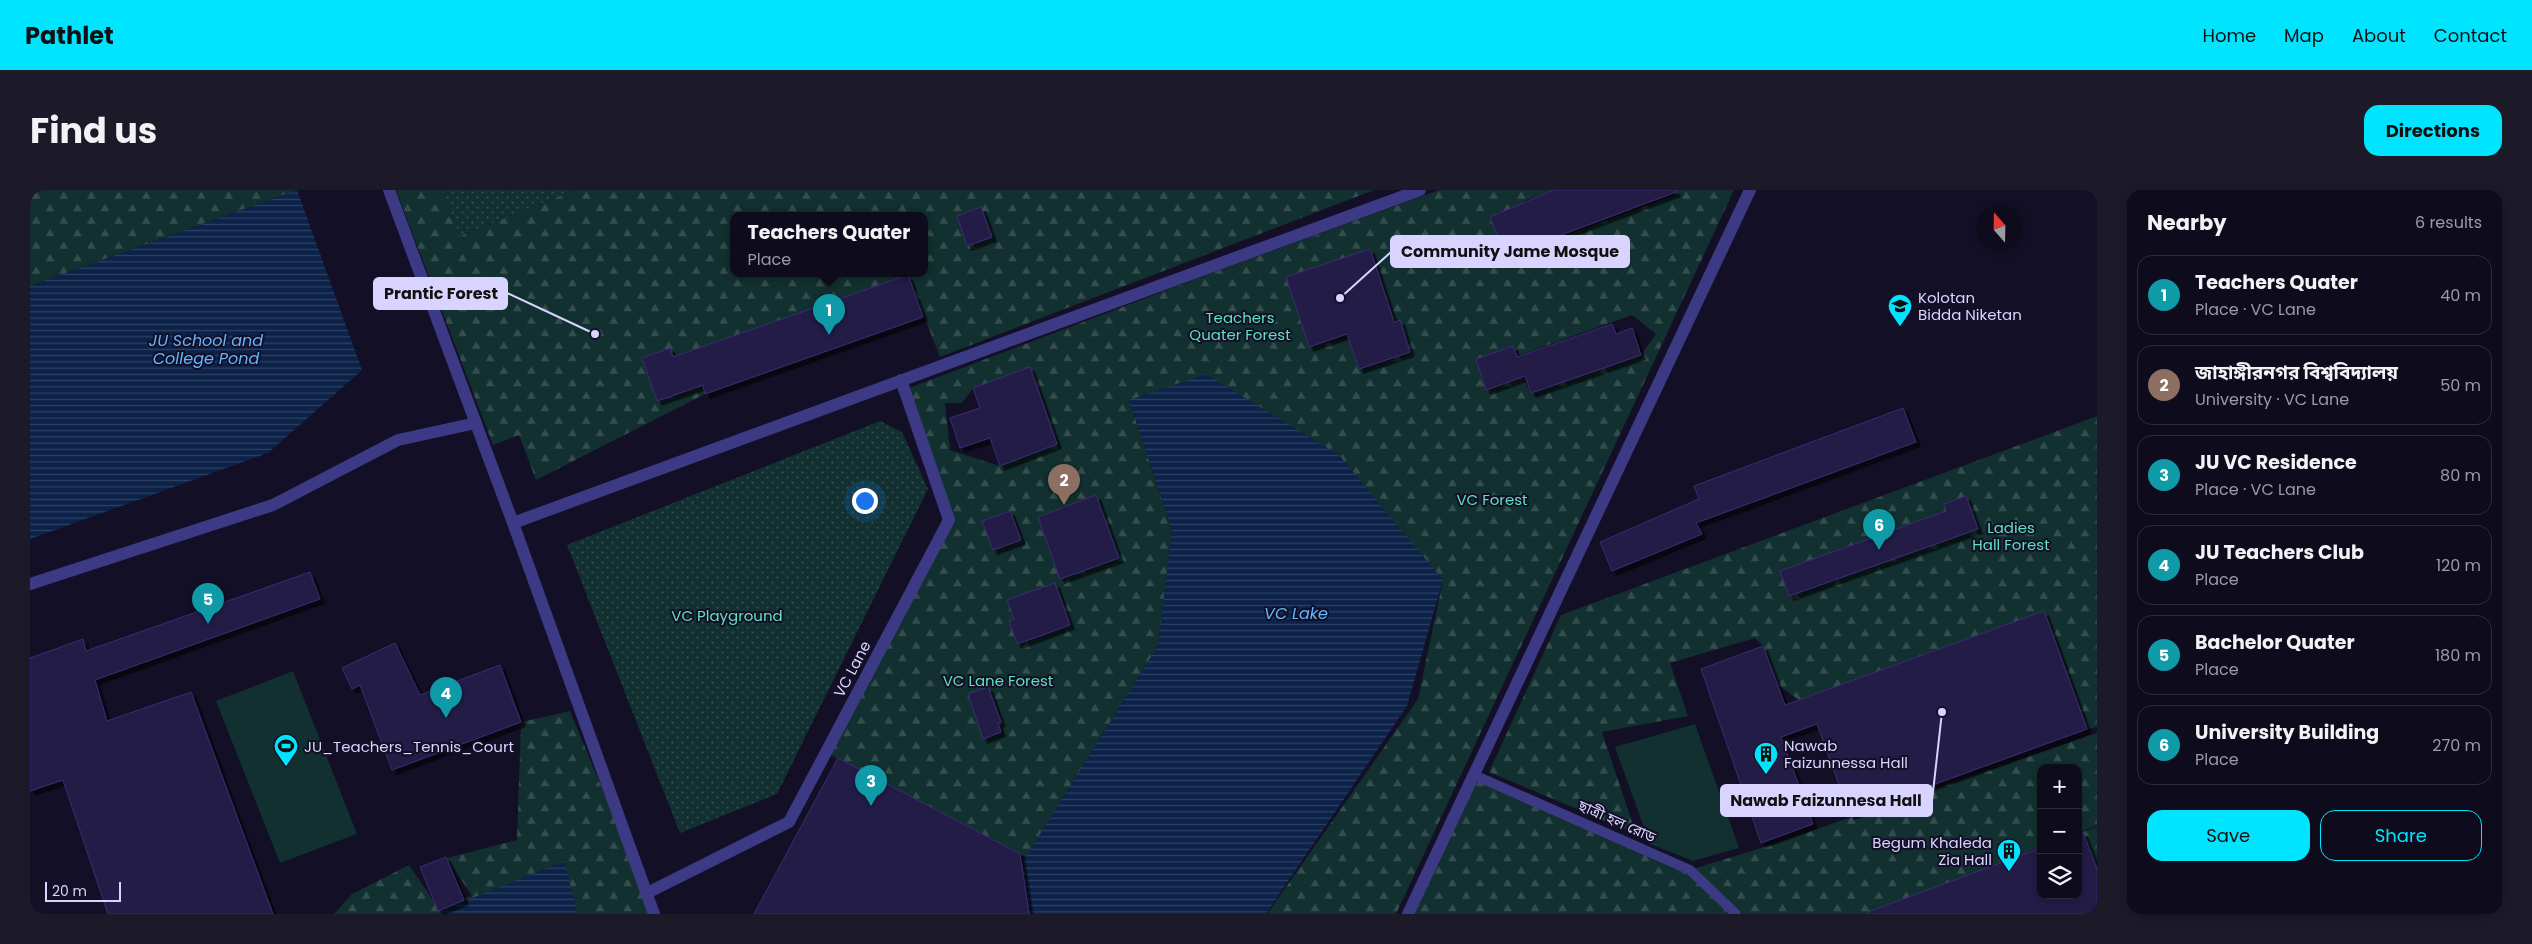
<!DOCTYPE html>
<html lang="en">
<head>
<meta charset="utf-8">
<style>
	body { margin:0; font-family:Poppins,"Noto Sans Bengali",sans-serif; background:#1c1929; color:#f1f3f6 }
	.controls { position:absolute; right:15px; bottom:15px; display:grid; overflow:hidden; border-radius:10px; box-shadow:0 2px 8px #0003 }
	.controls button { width:45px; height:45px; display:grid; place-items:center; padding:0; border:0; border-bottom:1px solid #2e2b3b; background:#0e0b1c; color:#f1f3f6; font:25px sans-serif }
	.compass { position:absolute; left:1947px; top:15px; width:45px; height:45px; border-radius:50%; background:#0e0b1c; box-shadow:0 2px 8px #0003; rotate:340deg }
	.scale { position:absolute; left:15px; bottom:12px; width:76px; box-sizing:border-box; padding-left:5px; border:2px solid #d9d4ff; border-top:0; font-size:14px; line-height:18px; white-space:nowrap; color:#d9d4ff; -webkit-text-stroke:4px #130f26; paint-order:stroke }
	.you { position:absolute; left:834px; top:310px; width:18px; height:18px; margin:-12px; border:4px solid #fff; border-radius:50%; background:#1a73e8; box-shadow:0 0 0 8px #1a73e833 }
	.badge { display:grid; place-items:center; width:32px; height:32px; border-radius:50%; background:#00e5ff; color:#fff; font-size:16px; font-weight:700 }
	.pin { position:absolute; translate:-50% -41px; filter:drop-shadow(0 1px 2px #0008) }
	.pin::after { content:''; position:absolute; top:26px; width:18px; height:15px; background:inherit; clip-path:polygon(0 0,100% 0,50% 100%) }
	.popup { position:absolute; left:700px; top:22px; width:198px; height:65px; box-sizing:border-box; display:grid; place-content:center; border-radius:10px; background:#0e0b1c; filter:drop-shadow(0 1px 4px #0005); font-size:16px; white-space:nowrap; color:#9b9ba3 }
	.popup b { font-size:19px; color:#f1f3f6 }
	.popup::after { content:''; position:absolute; left:50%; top:100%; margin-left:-10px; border:10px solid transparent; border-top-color:#0e0b1c }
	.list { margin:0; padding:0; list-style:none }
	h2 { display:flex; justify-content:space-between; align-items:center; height:65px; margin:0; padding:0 20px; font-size:21px }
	h2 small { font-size:16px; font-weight:400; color:#9b9ba3 }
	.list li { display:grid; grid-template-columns:32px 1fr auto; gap:15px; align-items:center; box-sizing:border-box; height:80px; margin:0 10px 10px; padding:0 10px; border:1px solid #2e2b3b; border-radius:15px }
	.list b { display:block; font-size:19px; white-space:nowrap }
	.list p { margin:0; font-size:16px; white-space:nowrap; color:#9b9ba3 }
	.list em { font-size:16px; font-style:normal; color:#9b9ba3 }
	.actions { display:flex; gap:10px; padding:15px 20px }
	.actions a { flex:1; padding:11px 0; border:1px solid #00e5ff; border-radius:15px; text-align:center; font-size:18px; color:#00e5ff }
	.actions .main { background:#00e5ff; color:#111 }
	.icon { flex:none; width:28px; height:28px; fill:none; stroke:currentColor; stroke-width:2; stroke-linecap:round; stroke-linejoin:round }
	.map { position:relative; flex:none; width:2067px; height:724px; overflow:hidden; border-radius:15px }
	header { display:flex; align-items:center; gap:30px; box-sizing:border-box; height:70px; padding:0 25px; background:#00e5ff; color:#111 }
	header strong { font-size:24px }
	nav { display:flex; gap:28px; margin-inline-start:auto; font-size:18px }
	.intro { display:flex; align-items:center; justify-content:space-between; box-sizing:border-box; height:120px; padding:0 30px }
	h1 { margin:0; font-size:35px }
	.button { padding:12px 22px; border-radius:15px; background:#00e5ff; color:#111; font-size:18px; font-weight:700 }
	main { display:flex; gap:30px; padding:0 30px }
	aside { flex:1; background:#0e0b1c; border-radius:15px; box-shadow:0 2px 8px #0003 }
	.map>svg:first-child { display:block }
</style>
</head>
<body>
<header>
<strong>Pathlet</strong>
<nav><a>Home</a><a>Map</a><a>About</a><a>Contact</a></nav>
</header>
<div class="intro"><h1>Find us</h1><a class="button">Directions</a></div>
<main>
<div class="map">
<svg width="2067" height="724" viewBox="0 0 2067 724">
	<defs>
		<pattern id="forest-firs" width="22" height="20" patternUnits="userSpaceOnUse" patternTransform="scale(1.25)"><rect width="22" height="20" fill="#12302f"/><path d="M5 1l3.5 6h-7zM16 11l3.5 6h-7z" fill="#344d4e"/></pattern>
		<pattern id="park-dots" width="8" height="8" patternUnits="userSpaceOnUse" patternTransform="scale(1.25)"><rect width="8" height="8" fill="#12302f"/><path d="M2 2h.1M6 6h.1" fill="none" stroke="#344d4e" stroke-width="1.8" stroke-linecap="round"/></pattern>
		<pattern id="water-rules" width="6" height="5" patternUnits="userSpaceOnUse" patternTransform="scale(1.25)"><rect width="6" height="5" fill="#0c2248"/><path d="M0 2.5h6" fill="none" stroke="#2f4163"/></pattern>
		<filter id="shadow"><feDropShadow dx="4.5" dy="4.5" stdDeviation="0" flood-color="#0009"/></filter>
	</defs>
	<rect width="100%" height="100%" fill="#130f26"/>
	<g fill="url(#forest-firs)" fill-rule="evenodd">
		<path d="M 0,0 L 267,0 L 0,96 Z"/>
		<path d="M 366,0 L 412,0 L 430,46 L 545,0 L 1344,0 L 910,167 L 878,85 L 661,161 L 675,204 L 506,290 L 489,245 L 463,255 ZM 704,26 L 894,26 L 894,84 L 704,84 Z"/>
		<path d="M 1409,0 L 1524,0 L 1494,11 L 1498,24 L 1481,19 L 1460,27 L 1475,68 L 1647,4 L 1642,4 L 1640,0 L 1704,0 L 1366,724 L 1237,724 L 1388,509 L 1413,390 L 1099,210 L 1142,340 L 1128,456 L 996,667 L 797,563 L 919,330 L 874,200 L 1182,83 ZM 1340,59 L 1363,129 L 1370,130 L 1380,161 L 1329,179 L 1318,148 L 1279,157 L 1256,87 ZM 1602,125 L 1626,144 L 1611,165 L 1500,203 L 1484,167 ZM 1000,177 L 1027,254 L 970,276 L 920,260 L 915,213 L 932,213 L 943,198 ZM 1066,306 L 1030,388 L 1008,327 ZM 980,321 L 991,350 L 963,360 L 953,331 Z"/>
		<path d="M 2067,226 L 2067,537 L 2057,539 L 2014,421 L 1769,510 L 1748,495 L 1733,456 L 1725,448 L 1640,473 L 1658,526 L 1572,542 L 1606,644 L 1459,582 L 1531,425 Z"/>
		<path d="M 540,521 L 624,724 L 304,724 L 322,704 L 379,675 L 407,716 L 442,706 L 417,668 L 487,650 L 491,532 Z"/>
		<path d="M 2067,543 L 2067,635 L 2048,643 L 2048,578 L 2011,578 L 2011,657 L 1841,724 L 1713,724 L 1668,687 L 1706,724 L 1378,724 L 1444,585 L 1660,680 L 1731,658 Z"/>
		<path d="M 2067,636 L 2067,679 L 2053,642 Z"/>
	</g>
	<g fill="url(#park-dots)">
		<path d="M 412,0 L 545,0 L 430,46 Z"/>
		<path d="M 850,231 L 872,242 L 898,299 L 747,604 L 650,643 L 537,355 Z"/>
	</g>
	<g fill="#12302f">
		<path d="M 263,481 L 327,644 L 250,673 L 186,511 Z"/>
		<path d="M 1665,534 L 1709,658 L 1663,671 L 1620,654 L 1585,557 Z"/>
	</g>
	<g fill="url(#water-rules)">
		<path d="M 267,0 L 332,180 L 238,263 L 0,349 L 0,96 Z"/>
		<path d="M 1176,184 L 1309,265 L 1413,390 L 1377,516 L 1236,724 L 960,724 L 1128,456 L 1142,340 L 1099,210 Z"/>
		<path d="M 534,671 L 548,724 L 403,724 Z"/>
	</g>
	<g fill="#241b47" stroke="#3b2d73" filter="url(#shadow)">
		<path d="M 1524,0 L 1646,0 L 1646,2 L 1475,66 L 1460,27 Z"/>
		<path d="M 951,17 L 962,47 L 937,56 L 927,26 Z"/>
		<path d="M 1340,59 L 1364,132 L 1370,130 L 1380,162 L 1329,179 L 1317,144 L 1279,157 L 1256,87 Z"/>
		<path d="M 878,85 L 893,127 L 675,204 L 673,195 L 627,211 L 612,168 L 640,158 L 643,167 Z"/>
		<path d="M 1582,134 L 1586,144 L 1602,138 L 1611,165 L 1501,203 L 1495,186 L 1456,200 L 1446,169 L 1483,156 L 1487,167 Z"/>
		<path d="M 1000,177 L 1027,254 L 970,276 L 960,248 L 930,258 L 920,228 L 950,218 L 943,198 Z"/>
		<path d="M 1873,218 L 1886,252 L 1666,333 L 1672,344 L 1582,381 L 1570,352 L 1669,309 L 1664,296 Z"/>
		<path d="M 1066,305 L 1089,368 L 1030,389 L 1008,327 Z"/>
		<path d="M 1936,306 L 1948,339 L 1759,406 L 1750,381 L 1916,321 L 1914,314 Z"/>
		<path d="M 980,321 L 991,350 L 963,360 L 952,331 Z"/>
		<path d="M 280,382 L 290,409 L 65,490 L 77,531 L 161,502 L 243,724 L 78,724 L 33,590 L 0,601 L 0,468 L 53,449 L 56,461 Z"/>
		<path d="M 1025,393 L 1040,435 L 987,454 L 979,431 L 984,429 L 977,410 Z"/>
		<path d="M 2014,421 L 2057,539 L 1820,625 L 1787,534 L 1751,547 L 1783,634 L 1731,653 L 1671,479 L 1733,456 L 1755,515 Z"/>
		<path d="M 365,453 L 390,505 L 470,475 L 491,532 L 362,580 L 330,495 L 322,499 L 312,478 Z"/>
		<path d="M 958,497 L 971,532 L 968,533 L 971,542 L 953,549 L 938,504 Z"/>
		<path d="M 808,568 L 990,664 L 999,724 L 724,724 Z"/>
		<path d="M 2053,642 L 2067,679 L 2067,724 L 1838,724 L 1838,722 L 2011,658 L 2011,705 L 2048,705 L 2048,644 Z"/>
		<path d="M 416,667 L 434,710 L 408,721 L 390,677 Z"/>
	</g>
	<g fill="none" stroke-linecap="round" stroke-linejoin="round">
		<path stroke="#3d3a85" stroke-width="10" d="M 1444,585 L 1660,680 L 1706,724"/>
		<g stroke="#3d3a85" stroke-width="12">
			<path d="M 0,394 L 243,315 L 368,250 L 446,233"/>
			<path d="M 617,703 L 759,632 L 919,330 L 871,190"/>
		</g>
		<g stroke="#3d3a85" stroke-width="12">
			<path d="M 359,0 L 483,333"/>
			<path d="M 624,724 L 483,333 L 1390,0"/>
			<path d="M 1378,724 L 1720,0"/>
		</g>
	</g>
	<defs>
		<symbol id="school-pin" viewBox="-11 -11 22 30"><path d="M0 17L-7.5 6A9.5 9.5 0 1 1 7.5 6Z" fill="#00e5ff" stroke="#130f26"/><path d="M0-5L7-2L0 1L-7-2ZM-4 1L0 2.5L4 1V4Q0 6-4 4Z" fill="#111"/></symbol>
		<symbol id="stadium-pin" viewBox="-11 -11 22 30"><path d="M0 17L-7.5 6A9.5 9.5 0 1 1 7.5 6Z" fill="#00e5ff" stroke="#130f26"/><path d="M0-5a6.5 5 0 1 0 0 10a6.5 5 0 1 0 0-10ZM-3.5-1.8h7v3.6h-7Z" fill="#111"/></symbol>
		<symbol id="building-pin" viewBox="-11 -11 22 30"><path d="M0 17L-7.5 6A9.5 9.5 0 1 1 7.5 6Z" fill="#00e5ff" stroke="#130f26"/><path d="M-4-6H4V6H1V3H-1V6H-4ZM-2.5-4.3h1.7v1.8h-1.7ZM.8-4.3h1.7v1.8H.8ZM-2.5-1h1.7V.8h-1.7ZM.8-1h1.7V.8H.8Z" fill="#111"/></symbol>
	</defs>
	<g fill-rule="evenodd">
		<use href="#school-pin" x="1856" y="102" width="28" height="38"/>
		<use href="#stadium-pin" x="242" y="542" width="28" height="38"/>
		<use href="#building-pin" x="1722" y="550" width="28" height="38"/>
		<use href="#building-pin" x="1965" y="647" width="28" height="38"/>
	</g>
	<g text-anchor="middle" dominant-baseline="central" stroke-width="4" stroke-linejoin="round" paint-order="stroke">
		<g font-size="15" fill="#d9d4ff" stroke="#130f26" text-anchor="start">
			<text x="1888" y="107">Kolotan<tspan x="1888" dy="17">Bidda Niketan</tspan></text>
			<text x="1754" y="555">Nawab<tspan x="1754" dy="17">Faizunnessa Hall</tspan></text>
			<text x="274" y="556">JU_Teachers_Tennis_Court</text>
			<text x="1962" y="652" text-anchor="end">Begum Khaleda<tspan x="1962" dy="17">Zia Hall</tspan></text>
		</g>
		<g font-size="15" fill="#5fe0c0" stroke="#130f26">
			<text x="1210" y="127">Teachers<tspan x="1210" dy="17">Quater Forest</tspan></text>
			<text x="1462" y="309">VC Forest</text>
			<text x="1981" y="337">Ladies<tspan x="1981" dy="17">Hall Forest</tspan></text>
			<text x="697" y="425">VC Playground</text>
			<text x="968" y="490">VC Lane Forest</text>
		</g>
		<g font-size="15" fill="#d9d4ff" stroke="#130f26">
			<text transform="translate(822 479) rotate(-62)">VC Lane</text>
			<text transform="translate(1587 631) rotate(24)">ছাত্রী হল রোড</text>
		</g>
		<g font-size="16" font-style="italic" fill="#62b6ff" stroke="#130f26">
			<text x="176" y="150">JU School and<tspan x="176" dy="18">College Pond</tspan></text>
			<text x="1266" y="423">VC Lake</text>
		</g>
	</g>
	<path fill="none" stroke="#d9d4ff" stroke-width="2" d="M1310 108L1361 62M565 144L477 103M1912 522L1902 611"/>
	<g fill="#d9d4ff" stroke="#130f26" stroke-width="2">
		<circle cx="1310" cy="108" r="5"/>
		<circle cx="565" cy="144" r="5"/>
		<circle cx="1912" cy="522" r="5"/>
	</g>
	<g fill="#d9d4ff" stroke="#d9d4ff" stroke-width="2">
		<rect x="1361" y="46" width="238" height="31" rx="5"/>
		<rect x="344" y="88" width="133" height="31" rx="5"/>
		<rect x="1691" y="595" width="211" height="31" rx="5"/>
	</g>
	<g font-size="16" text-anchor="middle" font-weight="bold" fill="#111">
		<text x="1480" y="67">Community Jame Mosque</text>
		<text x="411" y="109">Prantic Forest</text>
		<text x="1796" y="616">Nawab Faizunnesa Hall</text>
	</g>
</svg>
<div class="controls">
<button>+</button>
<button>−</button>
<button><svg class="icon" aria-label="layers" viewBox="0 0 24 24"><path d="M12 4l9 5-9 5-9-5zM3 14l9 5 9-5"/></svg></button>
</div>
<svg class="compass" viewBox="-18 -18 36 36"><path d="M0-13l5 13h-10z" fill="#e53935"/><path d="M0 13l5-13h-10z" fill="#9b9ba3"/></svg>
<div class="scale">20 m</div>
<div class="you"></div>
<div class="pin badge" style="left:799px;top:145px;background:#0f9aa8">1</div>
<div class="popup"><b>Teachers Quater</b>Place</div>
<div class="pin badge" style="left:1034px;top:315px;background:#8d6e63">2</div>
<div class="pin badge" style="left:841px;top:616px;background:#0f9aa8">3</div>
<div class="pin badge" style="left:416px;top:528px;background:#0f9aa8">4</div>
<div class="pin badge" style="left:178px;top:434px;background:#0f9aa8">5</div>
<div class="pin badge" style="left:1849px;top:360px;background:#0f9aa8">6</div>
</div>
<aside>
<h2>Nearby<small>6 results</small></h2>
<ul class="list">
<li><span class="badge" style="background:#0f9aa8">1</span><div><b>Teachers Quater</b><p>Place · VC Lane</p></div><em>40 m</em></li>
<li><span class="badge" style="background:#8d6e63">2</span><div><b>জাহাঙ্গীরনগর বিশ্ববিদ্যালয়</b><p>University · VC Lane</p></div><em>50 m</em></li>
<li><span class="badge" style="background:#0f9aa8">3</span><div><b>JU VC Residence</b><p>Place · VC Lane</p></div><em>80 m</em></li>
<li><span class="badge" style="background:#0f9aa8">4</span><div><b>JU Teachers Club</b><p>Place</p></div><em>120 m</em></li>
<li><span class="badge" style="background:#0f9aa8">5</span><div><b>Bachelor Quater</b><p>Place</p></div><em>180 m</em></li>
<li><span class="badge" style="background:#0f9aa8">6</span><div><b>University Building</b><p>Place</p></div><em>270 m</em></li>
</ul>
<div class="actions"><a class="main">Save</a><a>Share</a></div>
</aside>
</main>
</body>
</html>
